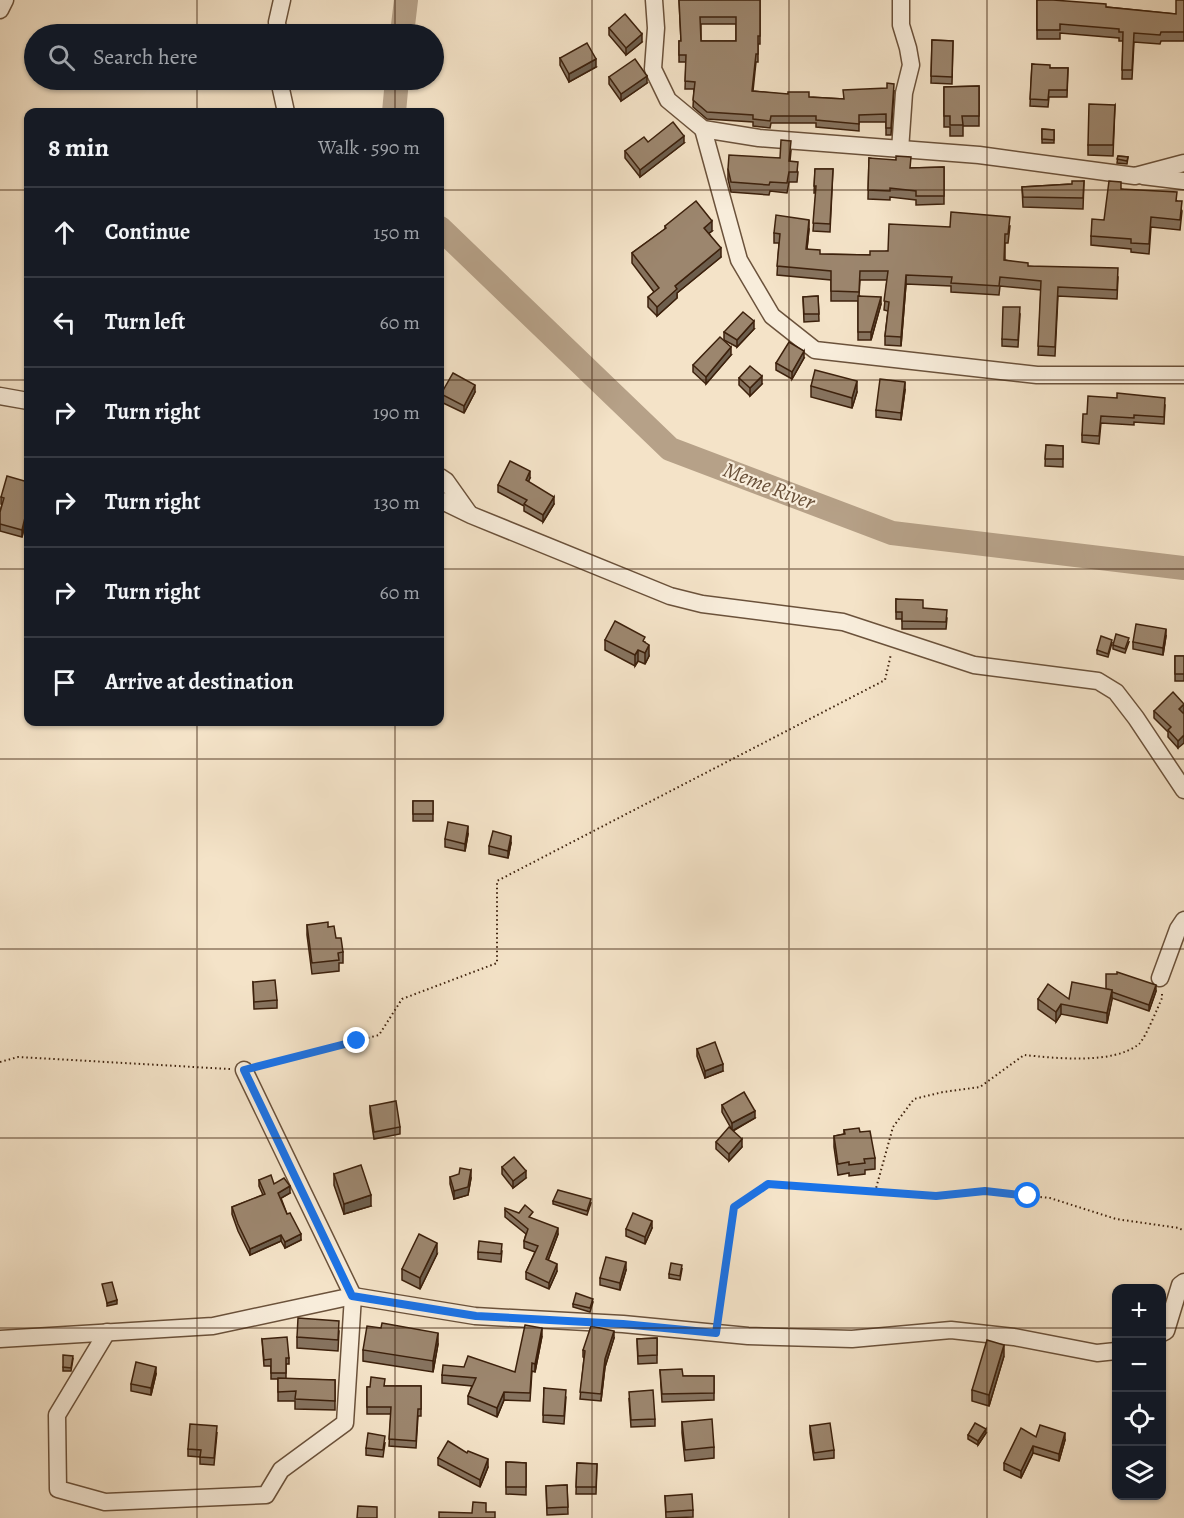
<!DOCTYPE html>
<html lang="en">
<head>
<meta charset="utf-8">
<style>
	body { margin:0; font-family:Alegreya,serif; background:#20242c; color:#f1f3f6 }
	.controls { position:absolute; right:18px; bottom:18px; display:grid; overflow:hidden; border-radius:12px; box-shadow:0 2px 4px #0004 }
	.controls button { width:54px; height:54px; display:grid; place-items:center; padding:0; border:0; border-bottom:2px solid #363941; background:#171b24; color:#f1f3f6; font:30px sans-serif }
	.stop { position:absolute; width:18px; height:18px; margin:-14px; border:4px solid #1a73e8; border-radius:50%; background:#fff }
	.stop.end { background:#1a73e8; border-color:#fff; box-shadow:0 2px 6px #0008 }
	.list { margin:0; padding:0; list-style:none }
	h2 { display:flex; justify-content:space-between; align-items:center; height:78px; margin:0; padding:0 24px; font-size:26px }
	h2 small { font-size:20px; font-weight:400; color:#9ea1a6 }
	.list li { display:grid; grid-template-columns:39px 1fr auto; gap:18px; align-items:center; box-sizing:border-box; height:90px; padding:0 24px; border-top:2px solid #363941 }
	.list b { display:block; font-size:22px; white-space:nowrap }
	.list em { font-size:20px; font-style:normal; color:#9ea1a6 }
	.icon { flex:none; width:33px; height:33px; fill:none; stroke:currentColor; stroke-width:2; stroke-linecap:round; stroke-linejoin:round }
	.map { position:relative; flex:none; width:1184px; height:1518px; overflow:hidden }
	.search { position:absolute; background:#171b24; box-shadow:0 2px 4px #0004; left:24px; top:24px; width:420px; height:66px; display:flex; align-items:center; gap:15px; box-sizing:border-box; padding:0 21px; border-radius:33px; color:#9ea1a6; font-size:22px }
	.panel { position:absolute; background:#171b24; box-shadow:0 2px 4px #0004; left:24px; top:108px; width:420px; height:618px; border-radius:12px }
	.map>svg:first-child { display:block }
</style>
</head>
<body>
<div class="map">
<svg width="1184" height="1518" viewBox="0 0 1184 1518">
	<rect width="100%" height="100%" fill="#f4e3c8"/>
	<filter id="stains"><feTurbulence type="fractalNoise" baseFrequency=".00333" numOctaves="4"/><feColorMatrix values="0 0 0 0 .2 0 0 0 0 .09 0 0 0 0 .02 0 0 0 .5 -.17"/></filter>
	<radialGradient id="worn" r=".72"><stop offset=".6" stop-color="#630" stop-opacity="0"/><stop offset="1" stop-color="#630" stop-opacity=".3"/></radialGradient>
	<g fill="none" stroke-linecap="round" stroke-linejoin="round">
		<g stroke="#b6a188" stroke-width="24">
			<path d="M 402,34 L 406,0"/>
			<path d="M 394,112 L 397,80"/>
			<path d="M 440,228 L 670,449 L 892,533 L 1184,568"/>
		</g>
		<defs>
			<g id="minor">
				<path d="M 654,0 L 656,28 L 653,69 L 668,100 L 703,129 L 759,138 L 979,155 L 1135,176 L 1184,163"/>
				<path d="M 0,10 L 5,0"/>
				<path d="M 278,34 L 277,22 L 282,0"/>
				<path d="M 279,80 L 286,112"/>
				<path d="M 703,129 L 739,260 L 772,316 L 815,350 L 1037,375 L 1184,375"/>
				<path d="M 900,150 L 904,93 L 911,65 L 908,48 L 901,25 L 901,0"/>
				<path d="M 1143,176 L 1184,181"/>
				<path d="M 0,396 L 28,401"/>
				<path d="M 440,477 L 446,481 L 468,512"/>
				<path d="M 440,500 L 471,515 L 670,596 L 702,604 L 843,622 L 974,665 L 1098,681 L 1116,692 L 1136,718 L 1184,790"/>
				<path d="M 1160,978 L 1178,929 L 1184,920"/>
				<path d="M 107,1332 L 57,1415 L 58,1489 L 105,1502 L 266,1495 L 281,1470 L 345,1423 L 353,1296 L 475,1316 L 623,1324 L 748,1336 L 852,1339 L 951,1330 L 1014,1337 L 1097,1353 L 1116,1351"/>
				<path d="M 1162,1333 L 1166,1331 L 1180,1285 L 1184,1282"/>
				<path d="M 0,1339 L 213,1326 L 353,1296 L 244,1070"/>
			</g>
		</defs>
		<use href="#minor" stroke="#6b523b" stroke-width="19"/>
		<g stroke="#3d210c" stroke-width="2" stroke-dasharray="1.5 3" stroke-linecap="butt">
			<path d="M 0,1062 L 18,1057 L 230,1069"/>
			<path d="M 259,1066 L 379,1035 L 402,999 L 497,963 L 497,881 L 885,680 L 891,654"/>
			<path d="M 875,1192 L 893,1127 L 914,1099 L 943,1092 L 980,1087 L 1024,1055 C 1055,1058 1113,1065 1139,1044 C 1145,1039 1158,1007 1162,998 L 1162,993"/>
			<path d="M 719,1319 L 734,1207 L 768,1184 L 937,1196 L 985,1191 L 1050,1198 L 1116,1219 L 1179,1228 L 1184,1231"/>
		</g>
		<use href="#minor" stroke="#f8eddb" stroke-width="16"/>
	</g>
	<g fill="#86735f" stroke="#3d210c" stroke-width="1.5" fill-rule="evenodd">
		<path d="M 679,0 L 760,0 L 760,44 L 758,44 L 758,62 L 756,62 L 753,91 L 809,97 L 844,99 L 894,91 L 891,135 L 886,135 L 886,122 L 859,122 L 859,131 L 816,127 L 816,123 L 771,123 L 770,128 L 753,126 L 753,122 L 707,119 L 693,107 L 694,89 L 685,89 L 686,62 L 679,62 L 679,41 L 681,41 ZM 701,24 L 736,24 L 736,41 L 701,41 Z"/>
		<path d="M 1037,0 L 1176,14 L 1184,0 L 1184,41 L 1161,41 L 1160,44 L 1134,42 L 1132,79 L 1122,79 L 1123,41 L 1119,41 L 1119,38 L 1060,33 L 1060,39 L 1037,39 Z"/>
		<path d="M 609,28 L 642,42 L 626,55 L 609,35 Z"/>
		<path d="M 932,40 L 953,41 L 952,84 L 931,83 Z"/>
		<path d="M 560,58 L 596,67 L 569,82 L 560,65 Z"/>
		<path d="M 1032,64 L 1050,68 L 1068,68 L 1067,97 L 1049,97 L 1048,107 L 1030,106 Z"/>
		<path d="M 609,77 L 647,83 L 621,101 L 609,84 Z"/>
		<path d="M 979,86 L 979,126 L 963,126 L 963,136 L 950,136 L 950,127 L 944,127 L 944,87 Z"/>
		<path d="M 1115,105 L 1113,156 L 1088,155 L 1088,145 Z"/>
		<path d="M 1042,129 L 1054,130 L 1054,143 L 1042,143 Z"/>
		<path d="M 648,142 L 684,143 L 640,177 L 625,158 L 625,151 Z"/>
		<path d="M 791,151 L 790,161 L 798,172 L 797,182 L 789,182 L 787,193 L 770,191 L 769,195 L 731,192 L 728,179 L 728,169 L 780,158 Z"/>
		<path d="M 1118,156 L 1128,157 L 1127,164 L 1117,163 Z"/>
		<path d="M 869,158 L 911,168 L 944,167 L 944,204 L 916,205 L 916,200 L 890,197 L 890,200 L 868,199 Z"/>
		<path d="M 815,169 L 833,169 L 830,232 L 813,231 L 816,193 L 814,193 Z"/>
		<path d="M 1084,181 L 1083,209 L 1023,207 L 1022,187 L 1072,184 Z"/>
		<path d="M 1121,189 L 1177,201 L 1182,211 L 1180,230 L 1151,227 L 1149,254 L 1131,252 L 1131,249 L 1091,245 L 1091,236 L 1104,220 Z"/>
		<path d="M 665,226 L 712,231 L 709,233 L 721,257 L 677,293 L 677,298 L 657,316 L 648,307 L 648,297 L 654,292 L 632,263 L 632,253 L 665,229 Z"/>
		<path d="M 1010,226 L 1008,243 L 1005,243 L 1005,260 L 1028,266 L 1118,277 L 1117,299 L 1058,296 L 1055,356 L 1038,355 L 1041,290 L 1000,286 L 999,295 L 951,292 L 951,286 L 906,284 L 901,346 L 885,345 L 885,336 L 888,311 L 884,310 L 887,280 L 860,280 L 859,296 L 881,304 L 871,340 L 858,340 L 858,301 L 831,301 L 831,280 L 777,275 L 779,243 L 774,243 L 774,233 L 809,229 L 807,249 L 820,254 L 870,255 L 888,251 L 950,227 Z"/>
		<path d="M 818,296 L 819,321 L 804,322 L 803,297 Z"/>
		<path d="M 1020,315 L 1018,347 L 1002,346 L 1002,339 Z"/>
		<path d="M 754,329 L 737,347 L 724,340 L 724,332 Z"/>
		<path d="M 731,355 L 706,384 L 693,372 L 693,365 Z"/>
		<path d="M 804,358 L 792,379 L 776,370 L 776,363 Z"/>
		<path d="M 739,378 L 762,384 L 750,396 L 739,385 Z"/>
		<path d="M 811,386 L 857,392 L 852,408 L 811,397 Z"/>
		<path d="M 905,390 L 901,420 L 876,417 L 876,410 Z"/>
		<path d="M 475,392 L 464,413 L 441,402 L 441,394 Z"/>
		<path d="M 1165,405 L 1164,424 L 1134,422 L 1134,425 L 1101,423 L 1099,444 L 1082,442 L 1082,435 L 1087,414 Z"/>
		<path d="M 1046,445 L 1063,446 L 1063,467 L 1045,466 Z"/>
		<path d="M 530,478 L 528,482 L 554,504 L 543,522 L 524,511 L 524,506 L 498,492 L 498,485 Z"/>
		<path d="M 28,482 L 28,512 L 22,537 L 0,531 L 0,512 L 2,504 L 1,504 L 1,497 Z"/>
		<path d="M 896,599 L 923,608 L 947,618 L 946,629 L 902,629 L 902,619 L 896,619 Z"/>
		<path d="M 1166,636 L 1163,655 L 1133,649 L 1133,642 Z"/>
		<path d="M 605,640 L 645,642 L 649,656 L 645,664 L 638,661 L 635,666 L 605,650 Z"/>
		<path d="M 1129,642 L 1125,653 L 1113,649 L 1113,645 Z"/>
		<path d="M 1112,643 L 1108,657 L 1097,654 L 1097,650 Z"/>
		<rect x="1175" y="656" width="9" height="25"/>
		<path d="M 1154,711 L 1183,713 L 1178,748 L 1168,737 L 1168,732 L 1154,718 Z"/>
		<rect x="413" y="801" width="20" height="20"/>
		<path d="M 468,834 L 465,851 L 445,847 L 445,839 Z"/>
		<path d="M 511,843 L 508,858 L 489,854 L 489,846 Z"/>
		<path d="M 307,925 L 328,927 L 343,952 L 343,963 L 339,963 L 339,971 L 312,974 L 307,935 Z"/>
		<path d="M 253,982 L 277,1000 L 277,1008 L 254,1009 Z"/>
		<path d="M 1106,989 L 1156,991 L 1149,1011 L 1112,998 L 1107,1023 L 1061,1014 L 1056,1022 L 1038,1009 L 1038,999 L 1069,999 Z"/>
		<path d="M 697,1049 L 723,1071 L 705,1078 L 697,1056 Z"/>
		<path d="M 722,1105 L 755,1118 L 733,1131 L 742,1147 L 729,1161 L 716,1149 L 716,1142 L 732,1130 L 722,1112 Z"/>
		<path d="M 370,1106 L 400,1127 L 400,1134 L 374,1139 L 370,1113 Z"/>
		<path d="M 844,1130 L 860,1132 L 875,1158 L 875,1169 L 865,1170 L 865,1174 L 849,1176 L 849,1173 L 838,1175 L 834,1147 L 834,1136 L 844,1134 Z"/>
		<path d="M 502,1167 L 526,1178 L 513,1188 L 502,1174 Z"/>
		<path d="M 334,1174 L 371,1206 L 344,1214 L 334,1185 Z"/>
		<path d="M 450,1177 L 471,1178 L 468,1195 L 454,1199 L 450,1184 Z"/>
		<path d="M 259,1180 L 274,1184 L 290,1193 L 281,1198 L 287,1214 L 301,1240 L 285,1248 L 281,1241 L 250,1255 L 238,1231 L 232,1214 L 232,1207 L 263,1195 L 259,1186 Z"/>
		<path d="M 553,1201 L 591,1203 L 587,1215 L 553,1204 Z"/>
		<path d="M 505,1210 L 533,1219 L 558,1234 L 548,1260 L 557,1271 L 549,1289 L 526,1279 L 526,1272 L 535,1252 L 524,1248 L 524,1241 L 526,1234 L 505,1217 Z"/>
		<path d="M 652,1228 L 645,1244 L 626,1236 L 626,1229 Z"/>
		<path d="M 502,1251 L 501,1262 L 478,1259 L 478,1252 Z"/>
		<path d="M 437,1254 L 420,1289 L 402,1280 L 402,1269 Z"/>
		<path d="M 682,1269 L 680,1280 L 669,1278 L 669,1274 Z"/>
		<path d="M 626,1270 L 620,1290 L 600,1285 L 600,1278 Z"/>
		<path d="M 593,1302 L 590,1312 L 573,1307 L 573,1304 Z"/>
		<path d="M 339,1331 L 338,1351 L 297,1348 L 297,1337 Z"/>
		<path d="M 542,1336 L 535,1372 L 532,1371 L 530,1401 L 504,1400 L 497,1417 L 468,1404 L 468,1396 L 472,1386 L 442,1383 L 442,1375 L 515,1372 Z"/>
		<path d="M 614,1338 L 605,1367 L 601,1401 L 580,1399 L 584,1358 L 583,1357 L 583,1350 Z"/>
		<path d="M 657,1338 L 657,1363 L 638,1364 L 637,1339 Z"/>
		<path d="M 262,1339 L 289,1358 L 289,1364 L 286,1364 L 286,1379 L 335,1380 L 335,1410 L 295,1409 L 295,1401 L 278,1401 L 278,1379 L 271,1379 L 271,1366 L 264,1366 Z"/>
		<path d="M 438,1344 L 433,1372 L 363,1361 L 363,1350 Z"/>
		<path d="M 1004,1356 L 989,1406 L 972,1401 L 972,1390 Z"/>
		<path d="M 73,1359 L 71,1371 L 63,1371 L 63,1367 Z"/>
		<path d="M 660,1370 L 683,1376 L 714,1376 L 714,1400 L 662,1402 Z"/>
		<path d="M 156,1374 L 151,1395 L 131,1391 L 131,1384 Z"/>
		<path d="M 385,1386 L 421,1386 L 421,1416 L 418,1416 L 416,1448 L 389,1446 L 391,1414 L 367,1414 L 367,1387 Z"/>
		<path d="M 544,1388 L 566,1397 L 564,1424 L 543,1422 Z"/>
		<path d="M 629,1399 L 655,1419 L 655,1426 L 631,1427 Z"/>
		<path d="M 682,1422 L 714,1447 L 714,1458 L 685,1461 L 682,1433 Z"/>
		<path d="M 810,1426 L 834,1450 L 834,1458 L 814,1460 L 810,1433 Z"/>
		<path d="M 217,1433 L 214,1465 L 200,1464 L 200,1457 L 188,1456 L 188,1449 Z"/>
		<path d="M 986,1433 L 978,1445 L 968,1439 L 968,1435 Z"/>
		<path d="M 1036,1437 L 1065,1440 L 1059,1461 L 1033,1453 L 1021,1478 L 1004,1470 L 1004,1463 Z"/>
		<path d="M 385,1443 L 383,1457 L 366,1455 L 366,1448 Z"/>
		<path d="M 438,1458 L 488,1467 L 480,1487 L 438,1465 Z"/>
		<path d="M 506,1462 L 526,1463 L 526,1495 L 506,1494 Z"/>
		<path d="M 577,1463 L 597,1464 L 596,1494 L 576,1494 Z"/>
		<path d="M 567,1485 L 568,1514 L 547,1515 L 546,1486 Z"/>
		<path d="M 665,1496 L 693,1510 L 693,1517 L 666,1518 Z"/>
	</g>
	<g fill="#6d5e4d" stroke="#3d210c" stroke-width="1.5">
		<path d="M 642,34 L 642,42 L 626,55 L 626,48 Z"/>
		<path d="M 596,59 L 596,67 L 569,82 L 569,74 Z"/>
		<path d="M 647,76 L 647,83 L 621,101 L 621,94 Z"/>
		<path d="M 684,136 L 684,143 L 640,177 L 640,170 Z"/>
		<path d="M 809,220 L 809,229 L 806,258 L 806,249 Z"/>
		<path d="M 712,221 L 712,231 L 704,237 L 704,228 Z"/>
		<path d="M 721,248 L 721,257 L 677,293 L 677,298 L 657,316 L 657,307 L 675,286 Z"/>
		<path d="M 906,275 L 906,284 L 901,346 L 901,337 Z"/>
		<path d="M 881,297 L 881,304 L 871,340 L 871,332 Z"/>
		<path d="M 754,321 L 754,329 L 737,347 L 737,340 Z"/>
		<path d="M 731,347 L 731,355 L 706,384 L 706,377 Z"/>
		<path d="M 804,351 L 804,358 L 792,379 L 792,372 Z"/>
		<path d="M 762,376 L 762,384 L 750,396 L 750,388 Z"/>
		<path d="M 857,381 L 857,392 L 852,408 L 852,398 Z"/>
		<path d="M 905,382 L 905,390 L 901,420 L 901,413 Z"/>
		<path d="M 475,385 L 475,392 L 464,413 L 464,406 Z"/>
		<path d="M 530,471 L 530,478 L 526,487 L 526,480 Z"/>
		<path d="M 554,497 L 554,504 L 543,522 L 543,515 Z"/>
		<path d="M 28,505 L 28,512 L 22,537 L 22,530 Z"/>
		<path d="M 1166,629 L 1166,636 L 1163,655 L 1163,648 Z"/>
		<path d="M 649,645 L 649,656 L 645,664 L 645,653 Z"/>
		<path d="M 638,650 L 638,661 L 635,666 L 635,655 Z"/>
		<path d="M 1184,704 L 1184,712 L 1179,716 L 1179,709 Z"/>
		<path d="M 1184,735 L 1184,743 L 1178,748 L 1178,741 Z"/>
		<path d="M 468,826 L 468,834 L 465,851 L 465,844 Z"/>
		<path d="M 511,836 L 511,843 L 508,858 L 508,851 Z"/>
		<path d="M 1156,985 L 1156,991 L 1149,1011 L 1149,1005 Z"/>
		<path d="M 1112,990 L 1112,1000 L 1107,1023 L 1107,1013 Z"/>
		<path d="M 1061,1004 L 1061,1014 L 1056,1022 L 1056,1012 Z"/>
		<path d="M 723,1064 L 723,1071 L 705,1078 L 705,1071 Z"/>
		<path d="M 755,1111 L 755,1118 L 732,1131 L 732,1123 Z"/>
		<path d="M 742,1139 L 742,1147 L 729,1161 L 729,1154 Z"/>
		<path d="M 471,1170 L 471,1178 L 468,1195 L 454,1199 L 454,1191 Z"/>
		<path d="M 526,1171 L 526,1178 L 513,1188 L 513,1181 Z"/>
		<path d="M 290,1186 L 290,1193 L 278,1200 L 278,1193 Z"/>
		<path d="M 371,1195 L 371,1206 L 344,1214 L 344,1204 Z"/>
		<path d="M 652,1221 L 652,1228 L 645,1244 L 645,1237 Z"/>
		<path d="M 558,1228 L 558,1234 L 546,1266 L 546,1259 Z"/>
		<path d="M 301,1234 L 301,1240 L 285,1248 L 285,1242 Z"/>
		<path d="M 281,1235 L 281,1241 L 250,1255 L 250,1249 Z"/>
		<path d="M 437,1243 L 437,1254 L 420,1289 L 420,1278 Z"/>
		<path d="M 626,1262 L 626,1270 L 620,1290 L 620,1283 Z"/>
		<path d="M 557,1264 L 557,1271 L 549,1289 L 549,1283 Z"/>
		<path d="M 117,1300 L 117,1304 L 107,1306 L 107,1303 Z"/>
		<path d="M 542,1328 L 542,1336 L 535,1372 L 535,1364 Z"/>
		<path d="M 614,1331 L 614,1338 L 605,1367 L 601,1401 L 605,1359 Z"/>
		<path d="M 438,1333 L 438,1344 L 433,1372 L 433,1361 Z"/>
		<path d="M 1004,1345 L 1004,1356 L 989,1406 L 989,1395 Z"/>
		<path d="M 156,1367 L 156,1374 L 151,1395 L 151,1388 Z"/>
		<path d="M 504,1392 L 504,1400 L 497,1417 L 497,1408 Z"/>
		<path d="M 986,1429 L 986,1433 L 978,1445 L 978,1441 Z"/>
		<path d="M 1065,1433 L 1065,1440 L 1059,1461 L 1059,1454 Z"/>
		<path d="M 1033,1446 L 1033,1453 L 1021,1478 L 1021,1471 Z"/>
		<path d="M 488,1459 L 488,1467 L 480,1487 L 480,1480 Z"/>
	</g>
	<g fill="#9c866e" stroke="#3d210c" stroke-width="1.5" fill-rule="evenodd">
		<path d="M 679,0 L 760,0 L 760,36 L 758,36 L 758,54 L 756,54 L 752,91 L 788,94 L 788,92 L 809,92 L 809,97 L 844,99 L 843,90 L 887,88 L 887,83 L 894,84 L 891,128 L 886,128 L 886,114 L 859,115 L 859,124 L 816,120 L 816,116 L 771,116 L 770,121 L 753,119 L 753,115 L 707,112 L 693,100 L 695,82 L 685,81 L 686,55 L 679,55 L 679,41 L 681,41 ZM 700,17 L 736,17 L 736,41 L 701,41 Z"/>
		<path d="M 1037,0 L 1053,0 L 1106,4 L 1106,7 L 1176,14 L 1176,0 L 1184,0 L 1184,32 L 1161,32 L 1160,35 L 1134,33 L 1132,70 L 1122,70 L 1123,32 L 1119,32 L 1119,29 L 1060,24 L 1060,30 L 1037,30 Z"/>
		<path d="M 625,14 L 642,34 L 626,48 L 609,28 Z"/>
		<path d="M 932,40 L 953,41 L 952,77 L 931,76 Z"/>
		<path d="M 587,43 L 596,59 L 569,74 L 560,58 Z"/>
		<path d="M 635,59 L 647,76 L 621,94 L 609,77 Z"/>
		<path d="M 1032,64 L 1050,65 L 1050,68 L 1068,68 L 1067,90 L 1049,90 L 1048,100 L 1030,99 Z"/>
		<path d="M 979,86 L 979,116 L 962,116 L 963,125 L 950,125 L 950,116 L 944,116 L 944,87 Z"/>
		<path d="M 1089,104 L 1115,105 L 1113,145 L 1088,145 Z"/>
		<path d="M 673,122 L 684,136 L 640,170 L 625,151 L 644,137 L 648,142 Z"/>
		<path d="M 1042,129 L 1054,130 L 1054,140 L 1042,139 Z"/>
		<path d="M 781,140 L 791,141 L 789,161 L 798,162 L 797,172 L 789,172 L 787,183 L 770,182 L 769,185 L 731,182 L 728,169 L 729,155 L 780,158 Z"/>
		<path d="M 896,156 L 911,157 L 910,168 L 944,167 L 944,196 L 916,196 L 916,191 L 890,188 L 890,191 L 868,190 L 869,158 L 896,160 Z"/>
		<path d="M 1118,156 L 1128,157 L 1127,161 L 1117,159 Z"/>
		<path d="M 815,169 L 833,169 L 830,224 L 813,223 L 816,186 L 814,186 Z"/>
		<path d="M 1072,181 L 1084,181 L 1083,198 L 1023,197 L 1022,187 L 1072,184 Z"/>
		<path d="M 1109,181 L 1121,182 L 1121,189 L 1177,192 L 1176,201 L 1182,201 L 1180,220 L 1151,217 L 1149,244 L 1131,243 L 1131,239 L 1091,236 L 1092,219 L 1104,220 Z"/>
		<path d="M 696,201 L 712,221 L 704,228 L 721,248 L 675,286 L 677,289 L 657,307 L 648,297 L 659,288 L 632,253 L 666,228 L 665,226 Z"/>
		<path d="M 951,212 L 1010,217 L 1008,234 L 1005,234 L 1004,260 L 1028,263 L 1028,266 L 1118,268 L 1117,290 L 1058,287 L 1055,347 L 1038,346 L 1041,281 L 1000,277 L 999,286 L 951,283 L 952,277 L 906,275 L 901,337 L 885,336 L 889,302 L 884,301 L 888,271 L 860,271 L 859,292 L 831,291 L 831,271 L 777,266 L 780,234 L 774,233 L 776,215 L 809,220 L 806,249 L 820,250 L 820,254 L 870,255 L 870,251 L 888,251 L 889,224 L 950,227 Z"/>
		<path d="M 818,296 L 819,314 L 804,314 L 803,297 Z"/>
		<path d="M 858,296 L 881,297 L 871,332 L 858,332 Z"/>
		<path d="M 1003,307 L 1020,307 L 1018,340 L 1002,339 Z"/>
		<path d="M 743,312 L 754,321 L 737,340 L 724,332 Z"/>
		<path d="M 720,337 L 731,347 L 706,377 L 693,365 Z"/>
		<path d="M 789,342 L 804,351 L 792,372 L 776,363 Z"/>
		<path d="M 750,366 L 762,376 L 750,388 L 739,378 Z"/>
		<path d="M 815,370 L 857,381 L 852,398 L 811,386 Z"/>
		<path d="M 453,373 L 475,385 L 464,406 L 441,394 Z"/>
		<path d="M 880,379 L 905,382 L 901,413 L 876,410 Z"/>
		<path d="M 1117,393 L 1165,398 L 1164,417 L 1134,415 L 1134,418 L 1101,416 L 1099,436 L 1082,435 L 1083,414 L 1087,414 L 1088,396 L 1117,398 Z"/>
		<path d="M 1046,445 L 1063,446 L 1063,459 L 1045,459 Z"/>
		<path d="M 510,461 L 530,471 L 526,480 L 554,497 L 543,515 L 524,504 L 527,500 L 498,485 Z"/>
		<path d="M 7,476 L 28,482 L 28,505 L 22,530 L 0,524 L 0,512 L 4,498 L 1,497 Z"/>
		<path d="M 896,599 L 923,600 L 923,608 L 947,610 L 946,622 L 902,621 L 902,612 L 896,612 Z"/>
		<path d="M 615,621 L 645,637 L 643,641 L 649,645 L 645,653 L 638,650 L 635,655 L 605,640 Z"/>
		<path d="M 1136,624 L 1166,629 L 1163,648 L 1133,642 Z"/>
		<path d="M 1116,634 L 1129,638 L 1125,649 L 1113,645 Z"/>
		<path d="M 1101,636 L 1112,640 L 1108,654 L 1097,650 Z"/>
		<rect x="1175" y="656" width="9" height="18"/>
		<path d="M 1173,692 L 1184,704 L 1179,709 L 1184,714 L 1184,735 L 1178,741 L 1168,730 L 1171,727 L 1154,711 Z"/>
		<rect x="413" y="801" width="20" height="13"/>
		<path d="M 448,822 L 468,826 L 465,844 L 445,839 Z"/>
		<path d="M 493,831 L 511,836 L 508,851 L 489,846 Z"/>
		<path d="M 328,922 L 328,927 L 334,926 L 336,938 L 341,938 L 343,952 L 338,953 L 339,960 L 312,963 L 307,925 Z"/>
		<path d="M 1117,972 L 1156,985 L 1149,1005 L 1112,992 L 1112,990 L 1106,989 L 1106,974 L 1117,974 Z"/>
		<path d="M 275,980 L 277,1000 L 254,1002 L 253,982 Z"/>
		<path d="M 1072,982 L 1112,990 L 1107,1013 L 1061,1004 L 1056,1012 L 1038,999 L 1048,984 L 1069,999 Z"/>
		<path d="M 715,1042 L 723,1064 L 705,1071 L 697,1049 Z"/>
		<path d="M 744,1092 L 755,1111 L 732,1123 L 722,1105 Z"/>
		<path d="M 396,1101 L 400,1127 L 374,1132 L 370,1106 Z"/>
		<path d="M 729,1127 L 742,1139 L 729,1154 L 716,1142 Z"/>
		<path d="M 859,1128 L 860,1132 L 870,1131 L 875,1158 L 864,1159 L 865,1163 L 849,1165 L 849,1162 L 838,1164 L 834,1136 L 845,1134 L 844,1130 Z"/>
		<path d="M 514,1157 L 526,1171 L 513,1181 L 502,1167 Z"/>
		<path d="M 361,1165 L 371,1195 L 344,1204 L 334,1174 Z"/>
		<path d="M 460,1168 L 471,1170 L 468,1187 L 454,1191 L 450,1177 L 459,1174 Z"/>
		<path d="M 271,1175 L 274,1184 L 284,1178 L 290,1186 L 278,1193 L 287,1214 L 290,1213 L 301,1234 L 285,1242 L 281,1235 L 250,1249 L 238,1224 L 232,1207 L 265,1194 L 259,1180 Z"/>
		<path d="M 558,1190 L 591,1199 L 587,1211 L 553,1201 Z"/>
		<path d="M 525,1205 L 533,1212 L 529,1217 L 558,1228 L 546,1259 L 557,1264 L 549,1283 L 526,1272 L 538,1246 L 524,1241 L 528,1229 L 505,1210 L 505,1208 L 519,1213 Z"/>
		<path d="M 633,1213 L 652,1221 L 645,1237 L 626,1229 Z"/>
		<path d="M 419,1234 L 437,1243 L 420,1278 L 402,1269 Z"/>
		<path d="M 479,1241 L 502,1244 L 501,1254 L 478,1252 Z"/>
		<path d="M 606,1257 L 626,1262 L 620,1283 L 600,1278 Z"/>
		<path d="M 671,1263 L 682,1265 L 680,1276 L 669,1274 Z"/>
		<path d="M 112,1282 L 117,1300 L 107,1303 L 102,1284 Z"/>
		<path d="M 576,1293 L 593,1299 L 590,1308 L 573,1304 Z"/>
		<path d="M 298,1318 L 339,1321 L 338,1340 L 297,1337 Z"/>
		<path d="M 382,1323 L 438,1333 L 433,1361 L 363,1350 L 367,1326 L 381,1328 Z"/>
		<path d="M 525,1325 L 542,1328 L 535,1364 L 532,1363 L 530,1393 L 504,1392 L 497,1408 L 468,1396 L 476,1378 L 442,1375 L 443,1365 L 464,1367 L 468,1356 L 515,1372 Z"/>
		<path d="M 591,1326 L 614,1331 L 605,1359 L 601,1394 L 580,1392 L 585,1351 L 583,1350 Z"/>
		<path d="M 287,1337 L 289,1358 L 286,1358 L 286,1373 L 271,1373 L 271,1359 L 264,1360 L 262,1339 Z"/>
		<path d="M 657,1338 L 657,1355 L 638,1356 L 637,1339 Z"/>
		<path d="M 987,1340 L 1004,1345 L 989,1395 L 972,1390 Z"/>
		<path d="M 63,1355 L 73,1356 L 71,1368 L 63,1367 Z"/>
		<path d="M 136,1362 L 156,1367 L 151,1388 L 131,1384 Z"/>
		<path d="M 682,1369 L 683,1376 L 714,1376 L 714,1393 L 662,1394 L 660,1370 Z"/>
		<path d="M 371,1377 L 385,1379 L 384,1386 L 421,1386 L 421,1409 L 418,1409 L 416,1441 L 389,1439 L 391,1407 L 367,1407 L 367,1387 L 370,1387 Z"/>
		<path d="M 278,1378 L 335,1380 L 335,1401 L 295,1399 L 296,1391 L 278,1392 Z"/>
		<path d="M 544,1388 L 566,1390 L 564,1416 L 543,1415 Z"/>
		<path d="M 653,1390 L 655,1419 L 631,1420 L 629,1392 Z"/>
		<path d="M 712,1419 L 714,1447 L 685,1450 L 682,1422 Z"/>
		<path d="M 830,1423 L 834,1450 L 814,1453 L 810,1426 Z"/>
		<path d="M 975,1423 L 986,1429 L 978,1441 L 968,1435 Z"/>
		<path d="M 190,1424 L 217,1426 L 214,1458 L 200,1457 L 201,1450 L 188,1449 Z"/>
		<path d="M 1040,1425 L 1065,1433 L 1059,1454 L 1033,1446 L 1021,1471 L 1004,1463 L 1021,1428 L 1036,1437 Z"/>
		<path d="M 368,1433 L 385,1436 L 383,1450 L 366,1448 Z"/>
		<path d="M 448,1441 L 467,1453 L 468,1451 L 488,1459 L 480,1480 L 438,1458 Z"/>
		<path d="M 506,1462 L 526,1463 L 526,1487 L 506,1487 Z"/>
		<path d="M 577,1463 L 597,1464 L 596,1487 L 576,1487 Z"/>
		<path d="M 567,1485 L 568,1507 L 547,1508 L 546,1486 Z"/>
		<path d="M 692,1494 L 693,1510 L 666,1512 L 665,1496 Z"/>
		<path d="M 473,1502 L 486,1503 L 486,1512 L 495,1512 L 495,1518 L 439,1518 L 439,1512 L 472,1513 Z"/>
		<path d="M 358,1506 L 377,1507 L 377,1518 L 357,1518 Z"/>
	</g>
	<g fill="none" stroke-linecap="round" stroke-linejoin="round">
		<path stroke="#1a73e8" stroke-width="8" d="M 357,1041 L 244,1070 L 352,1296 L 476,1316 L 623,1324 L 716,1333 L 734,1207 L 768,1184 L 936,1196 L 985,1191 L 1028,1196"/>
	</g>
	<path fill="none" stroke="#3d210c" stroke-width="1.5" stroke-opacity="0.55" d="M 197,0 L 197,34M 395,0 L 395,34M 592,0 L 592,1518M 789,0 L 789,1518M 987,0 L 987,1518M 197,80 L 197,112M 395,80 L 395,112M 0,190 L 28,190M 440,190 L 1184,190M 0,380 L 28,380M 440,380 L 1184,380M 0,569 L 28,569M 440,569 L 1184,569M 197,722 L 197,1518M 395,722 L 395,1518M 0,759 L 1184,759M 0,949 L 1184,949M 0,1138 L 1184,1138M 0,1328 L 1116,1328M 1162,1328 L 1184,1328"/>
	<g text-anchor="middle" dominant-baseline="central" stroke-width="4.5" stroke-linejoin="round" paint-order="stroke">
		<g font-size="22" font-style="italic" fill="#674e37" stroke="#f8eddb">
			<text transform="translate(769 486) rotate(21)">Meme River</text>
		</g>
	</g>
	<rect width="100%" height="100%" filter="url(#stains)"/>
	<rect width="100%" height="100%" fill="url(#worn)"/>
</svg>
<div class="controls">
<button>+</button>
<button>−</button>
<button><svg class="icon" aria-label="locate" viewBox="0 0 24 24"><circle cx="12" cy="12" r="6"/><path d="M12 2v4M12 18v4M2 12h4M18 12h4"/></svg></button>
<button><svg class="icon" aria-label="layers" viewBox="0 0 24 24"><path d="M12 4l9 5-9 5-9-5zM3 14l9 5 9-5"/></svg></button>
</div>
<div class="stop" style="left:1028px;top:1196px"></div>
<div class="stop end" style="left:357px;top:1041px"></div>
<div class="search"><svg class="icon" aria-label="search" viewBox="0 0 24 24"><circle cx="10" cy="10" r="6"/><path d="M15 15l6 6"/></svg>Search here</div>
<section class="panel">
<h2>8 min<small>Walk · 590 m</small></h2>
<ul class="list">
<li><svg class="icon" aria-label="ahead" viewBox="0 0 24 24"><path d="M12 20V5M6 11l6-6 6 6"/></svg><div><b>Continue</b></div><em>150 m</em></li>
<li><svg class="icon" aria-label="left" viewBox="0 0 24 24"><path d="M17 20v-9H6M10 6l-5 5 5 5"/></svg><div><b>Turn left</b></div><em>60 m</em></li>
<li><svg class="icon" aria-label="right" viewBox="0 0 24 24"><path d="M7 20v-9h11M14 6l5 5-5 5"/></svg><div><b>Turn right</b></div><em>190 m</em></li>
<li><svg class="icon" aria-label="right" viewBox="0 0 24 24"><path d="M7 20v-9h11M14 6l5 5-5 5"/></svg><div><b>Turn right</b></div><em>130 m</em></li>
<li><svg class="icon" aria-label="right" viewBox="0 0 24 24"><path d="M7 20v-9h11M14 6l5 5-5 5"/></svg><div><b>Turn right</b></div><em>60 m</em></li>
<li><svg class="icon" aria-label="arrive" viewBox="0 0 24 24"><path d="M6 21V4h12l-3 4 3 4H6"/></svg><div><b>Arrive at destination</b></div></li>
</ul>
</section>
</div>
</body>
</html>
